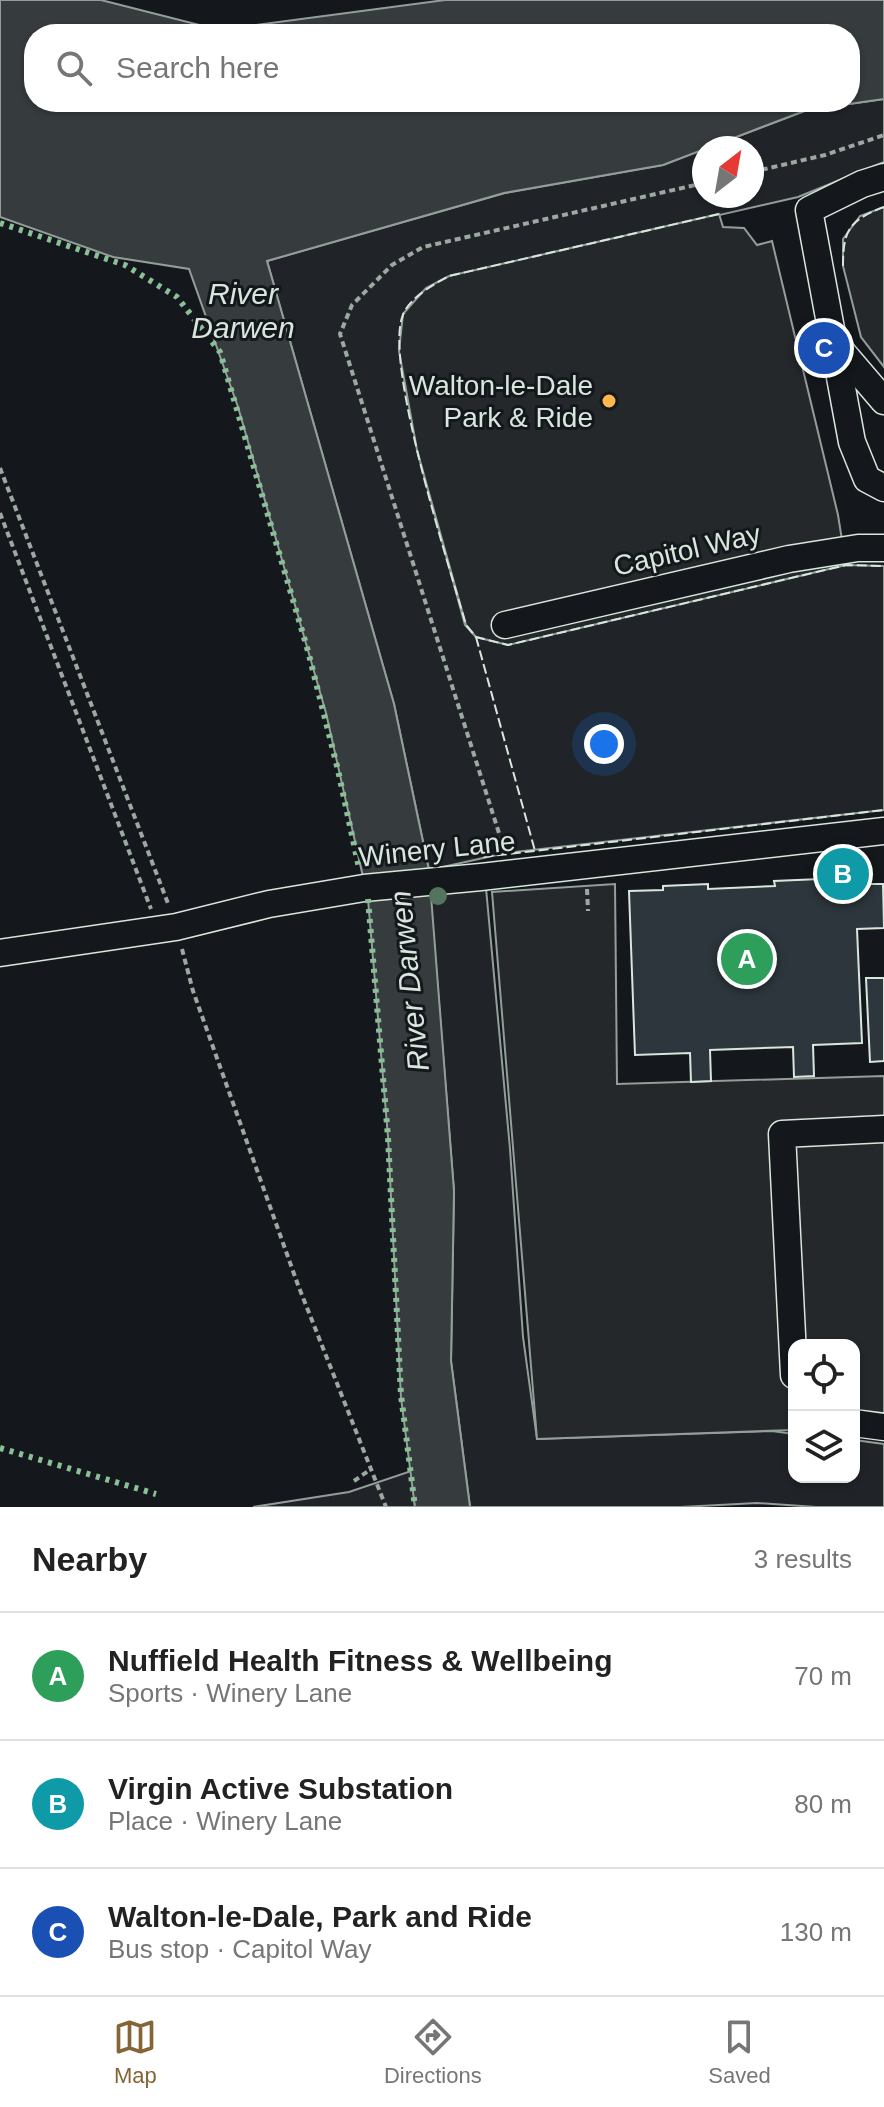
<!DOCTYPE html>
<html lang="en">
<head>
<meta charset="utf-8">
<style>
	body { margin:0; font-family:Arial,sans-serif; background:#f2f2f2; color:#222 }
	.controls { position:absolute; right:24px; bottom:24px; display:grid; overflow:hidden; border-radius:16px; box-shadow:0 2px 6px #0004 }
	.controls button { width:72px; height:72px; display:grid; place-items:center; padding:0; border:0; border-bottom:2px solid #e0e0e0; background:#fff; color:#222; font:40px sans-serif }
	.compass { position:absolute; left:692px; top:136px; width:72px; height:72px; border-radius:50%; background:#fff; box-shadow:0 2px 6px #0004; rotate:31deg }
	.you { position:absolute; left:604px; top:744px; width:28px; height:28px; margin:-20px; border:6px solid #fff; border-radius:50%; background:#1a73e8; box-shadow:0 0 0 12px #1a73e833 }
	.badge { display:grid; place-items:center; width:52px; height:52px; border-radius:50%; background:#856535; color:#fff; font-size:26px; font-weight:700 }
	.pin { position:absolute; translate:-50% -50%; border:4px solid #fff; box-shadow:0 2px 8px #0006 }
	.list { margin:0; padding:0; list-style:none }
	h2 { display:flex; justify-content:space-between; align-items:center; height:104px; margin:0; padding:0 32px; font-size:34px }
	h2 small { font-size:26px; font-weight:400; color:#767676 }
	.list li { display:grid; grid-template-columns:52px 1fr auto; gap:24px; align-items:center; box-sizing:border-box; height:128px; padding:0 32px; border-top:2px solid #e0e0e0 }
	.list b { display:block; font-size:30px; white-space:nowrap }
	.list p { margin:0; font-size:26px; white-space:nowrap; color:#767676 }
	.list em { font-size:26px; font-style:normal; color:#767676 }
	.icon { flex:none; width:44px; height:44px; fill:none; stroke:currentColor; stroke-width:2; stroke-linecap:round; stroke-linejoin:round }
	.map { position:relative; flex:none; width:884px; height:1507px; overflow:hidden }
	.search { position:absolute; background:#fff; box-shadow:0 2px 6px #0004; left:24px; right:24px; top:24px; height:88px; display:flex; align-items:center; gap:20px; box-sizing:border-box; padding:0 28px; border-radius:32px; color:#767676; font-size:30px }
	.sheet { height:488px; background:#fff }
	nav { display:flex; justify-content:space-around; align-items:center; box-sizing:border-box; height:112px; border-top:2px solid #e0e0e0; background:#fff; font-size:22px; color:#767676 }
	nav a { display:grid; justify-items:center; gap:4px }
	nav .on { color:#856535 }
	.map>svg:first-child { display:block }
</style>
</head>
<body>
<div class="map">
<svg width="884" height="1507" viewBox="0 0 884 1507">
	<rect width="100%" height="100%" fill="#14181c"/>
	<g fill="#202428" stroke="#939e99" stroke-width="2">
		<path d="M 884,99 L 884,162 L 798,197 L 449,277 L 417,450 L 465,625 L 476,637 L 846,565 L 884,566 L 884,810 L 506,853 L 429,870 L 394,704 L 267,261 L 505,193 L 663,165 L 704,149 L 704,196 L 752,196 L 752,148 L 707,148 L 807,110 Z"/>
		<path d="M 486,888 L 510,1149 L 523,1337 L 537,1439 L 772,1431 L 794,1434 L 794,1477 L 854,1477 L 854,1440 L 884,1444 L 884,1507 L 816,1507 L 757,1503 L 681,1507 L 470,1507 L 451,1361 L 454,1191 L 430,892 Z"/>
		<path d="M 411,1471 L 415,1507 L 253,1507 L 349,1492 Z"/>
	</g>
	<g fill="#24282b" stroke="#939e99" stroke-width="2">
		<path d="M 884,207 L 884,367 L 861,337 L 843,266 L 843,239 L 860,216 Z"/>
		<path d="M 719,214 L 723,227 L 744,228 L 757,245 L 772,241 L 838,515 L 846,565 L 508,645 L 476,637 L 466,625 L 417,450 L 399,351 L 403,314 L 426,288 L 449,276 Z"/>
		<path d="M 615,884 L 617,1084 L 884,1076 L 884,1427 L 854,1428 L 854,1345 L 794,1345 L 794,1430 L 537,1439 L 492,892 Z"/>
	</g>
	<path fill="#363b3e" stroke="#939e99" stroke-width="2" fill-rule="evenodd" d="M 0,0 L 101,0 L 219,30 L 445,0 L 884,0 L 884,99 L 807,110 L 663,165 L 504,193 L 267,261 L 394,704 L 429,870 L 454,1191 L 451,1361 L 470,1507 L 415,1507 L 401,1398 L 388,1137 L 368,899 L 326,713 L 238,407 L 189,269 L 113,257 L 0,217 ZM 34,34 L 850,34 L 850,102 L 34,102 Z"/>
	<g fill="#2c363c" stroke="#d8e6dc" stroke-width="2">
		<path d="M 837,867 L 849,867 L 850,881 L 838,882 Z"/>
		<path d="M 820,879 L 820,884 L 883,884 L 884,928 L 857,929 L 862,1043 L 813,1045 L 814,1076 L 794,1077 L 793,1047 L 710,1050 L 711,1081 L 691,1082 L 690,1053 L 635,1055 L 629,891 L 663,890 L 663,886 L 708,884 L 708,889 L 775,886 L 774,881 Z"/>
		<path d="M 866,978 L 884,978 L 884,1061 L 870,1062 Z"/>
	</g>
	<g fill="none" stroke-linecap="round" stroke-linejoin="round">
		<defs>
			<g id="minor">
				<path d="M 884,177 L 862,184 L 809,210 L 852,442 L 867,479 L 884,488"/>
				<path d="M 836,345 L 884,401"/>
				<path d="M 505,625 L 789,559 L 858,548 L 884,548"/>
				<path d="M 0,953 L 176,927 L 269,904 L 364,888 L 481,877 L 884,831"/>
				<path d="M 794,1375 L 782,1134 L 884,1129"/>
				<path d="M 854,1423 L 884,1427"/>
			</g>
		</defs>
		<use href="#minor" stroke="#d8e6dc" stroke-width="29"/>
		<g stroke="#9da8a2" stroke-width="4" stroke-dasharray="6 4" stroke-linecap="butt">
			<path d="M 752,172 L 825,155 L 884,135"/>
			<path d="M 0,468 L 169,906"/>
			<path d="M 0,513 L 151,909"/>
			<path d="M 505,852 L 340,334 L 352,305 L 392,265 L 423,247 L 704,183"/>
			<path d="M 587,889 L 588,911"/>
			<path d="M 182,949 L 193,991 L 298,1285 L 386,1507"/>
			<path d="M 354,1481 L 371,1469"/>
		</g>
		<use href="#minor" stroke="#14181c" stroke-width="26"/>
		<g stroke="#8ac095" stroke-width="6" stroke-dasharray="4 6" stroke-linecap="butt">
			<path d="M 0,223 L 125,265 L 177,297 L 220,352 L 308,651 L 338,770 L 359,868"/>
			<path d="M 368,899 L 388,1137 L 401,1395 L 415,1507"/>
			<path d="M 0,1448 L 156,1494"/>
		</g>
		<g stroke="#d8e6dc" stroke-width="2" stroke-dasharray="10 4" stroke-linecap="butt">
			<path d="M 719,214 L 449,276 C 434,284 409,298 403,315 C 383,362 450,568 466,625 L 476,637 L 508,645 L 846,565 L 884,566"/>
			<path d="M 843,266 C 843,229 850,220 884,207"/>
			<path d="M 476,637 L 535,851"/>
			<path d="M 483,857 L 884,810"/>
		</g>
	</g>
	<circle fill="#55745f" cx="438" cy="896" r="9"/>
	<circle fill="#ffb74d" stroke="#14181c" stroke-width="3" cx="609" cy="401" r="8"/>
	<g text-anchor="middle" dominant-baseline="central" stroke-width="6" stroke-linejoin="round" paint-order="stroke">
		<g font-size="28" fill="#d8e6dc" stroke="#14181c" text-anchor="end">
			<text x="593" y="385">Walton-le-Dale<tspan x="593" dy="32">Park &amp; Ride</tspan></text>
		</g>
		<g font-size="28" fill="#d8e6dc" stroke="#14181c">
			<text transform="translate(687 550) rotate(-13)">Capitol Way</text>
			<text transform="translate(437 849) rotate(-6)">Winery Lane</text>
		</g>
		<g font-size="30" font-style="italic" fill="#d8e6dc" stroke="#14181c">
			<text x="243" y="293">River<tspan x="243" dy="34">Darwen</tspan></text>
			<text transform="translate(409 981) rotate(-96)">River Darwen</text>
		</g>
	</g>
</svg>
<div class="controls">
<button><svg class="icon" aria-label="locate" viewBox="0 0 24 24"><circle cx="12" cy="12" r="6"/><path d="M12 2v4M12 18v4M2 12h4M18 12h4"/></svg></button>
<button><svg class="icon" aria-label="layers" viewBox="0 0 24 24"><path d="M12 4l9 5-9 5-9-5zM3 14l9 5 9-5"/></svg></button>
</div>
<svg class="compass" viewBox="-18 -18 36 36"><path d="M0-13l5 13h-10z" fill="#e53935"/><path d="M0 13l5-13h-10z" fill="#767676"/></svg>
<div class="you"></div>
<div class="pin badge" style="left:747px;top:959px;background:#2e9e5b">A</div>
<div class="pin badge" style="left:843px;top:874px;background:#0f9aa8">B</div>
<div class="pin badge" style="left:824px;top:348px;background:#1a4fb4">C</div>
<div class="search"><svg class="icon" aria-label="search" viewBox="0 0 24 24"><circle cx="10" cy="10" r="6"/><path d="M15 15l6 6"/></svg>Search here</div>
</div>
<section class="sheet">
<h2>Nearby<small>3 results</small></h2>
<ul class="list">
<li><span class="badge" style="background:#2e9e5b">A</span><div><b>Nuffield Health Fitness &amp; Wellbeing</b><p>Sports · Winery Lane</p></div><em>70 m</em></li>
<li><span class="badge" style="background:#0f9aa8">B</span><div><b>Virgin Active Substation</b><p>Place · Winery Lane</p></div><em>80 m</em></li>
<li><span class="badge" style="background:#1a4fb4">C</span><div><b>Walton-le-Dale, Park and Ride</b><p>Bus stop · Capitol Way</p></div><em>130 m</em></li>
</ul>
</section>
<nav>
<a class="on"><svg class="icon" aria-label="map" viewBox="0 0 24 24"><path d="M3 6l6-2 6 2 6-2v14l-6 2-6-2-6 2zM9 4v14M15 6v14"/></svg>Map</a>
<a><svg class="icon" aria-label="directions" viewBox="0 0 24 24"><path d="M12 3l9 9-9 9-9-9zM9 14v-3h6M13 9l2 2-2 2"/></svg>Directions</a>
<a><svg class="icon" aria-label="saved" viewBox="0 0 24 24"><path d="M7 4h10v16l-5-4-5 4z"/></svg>Saved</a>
</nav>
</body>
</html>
